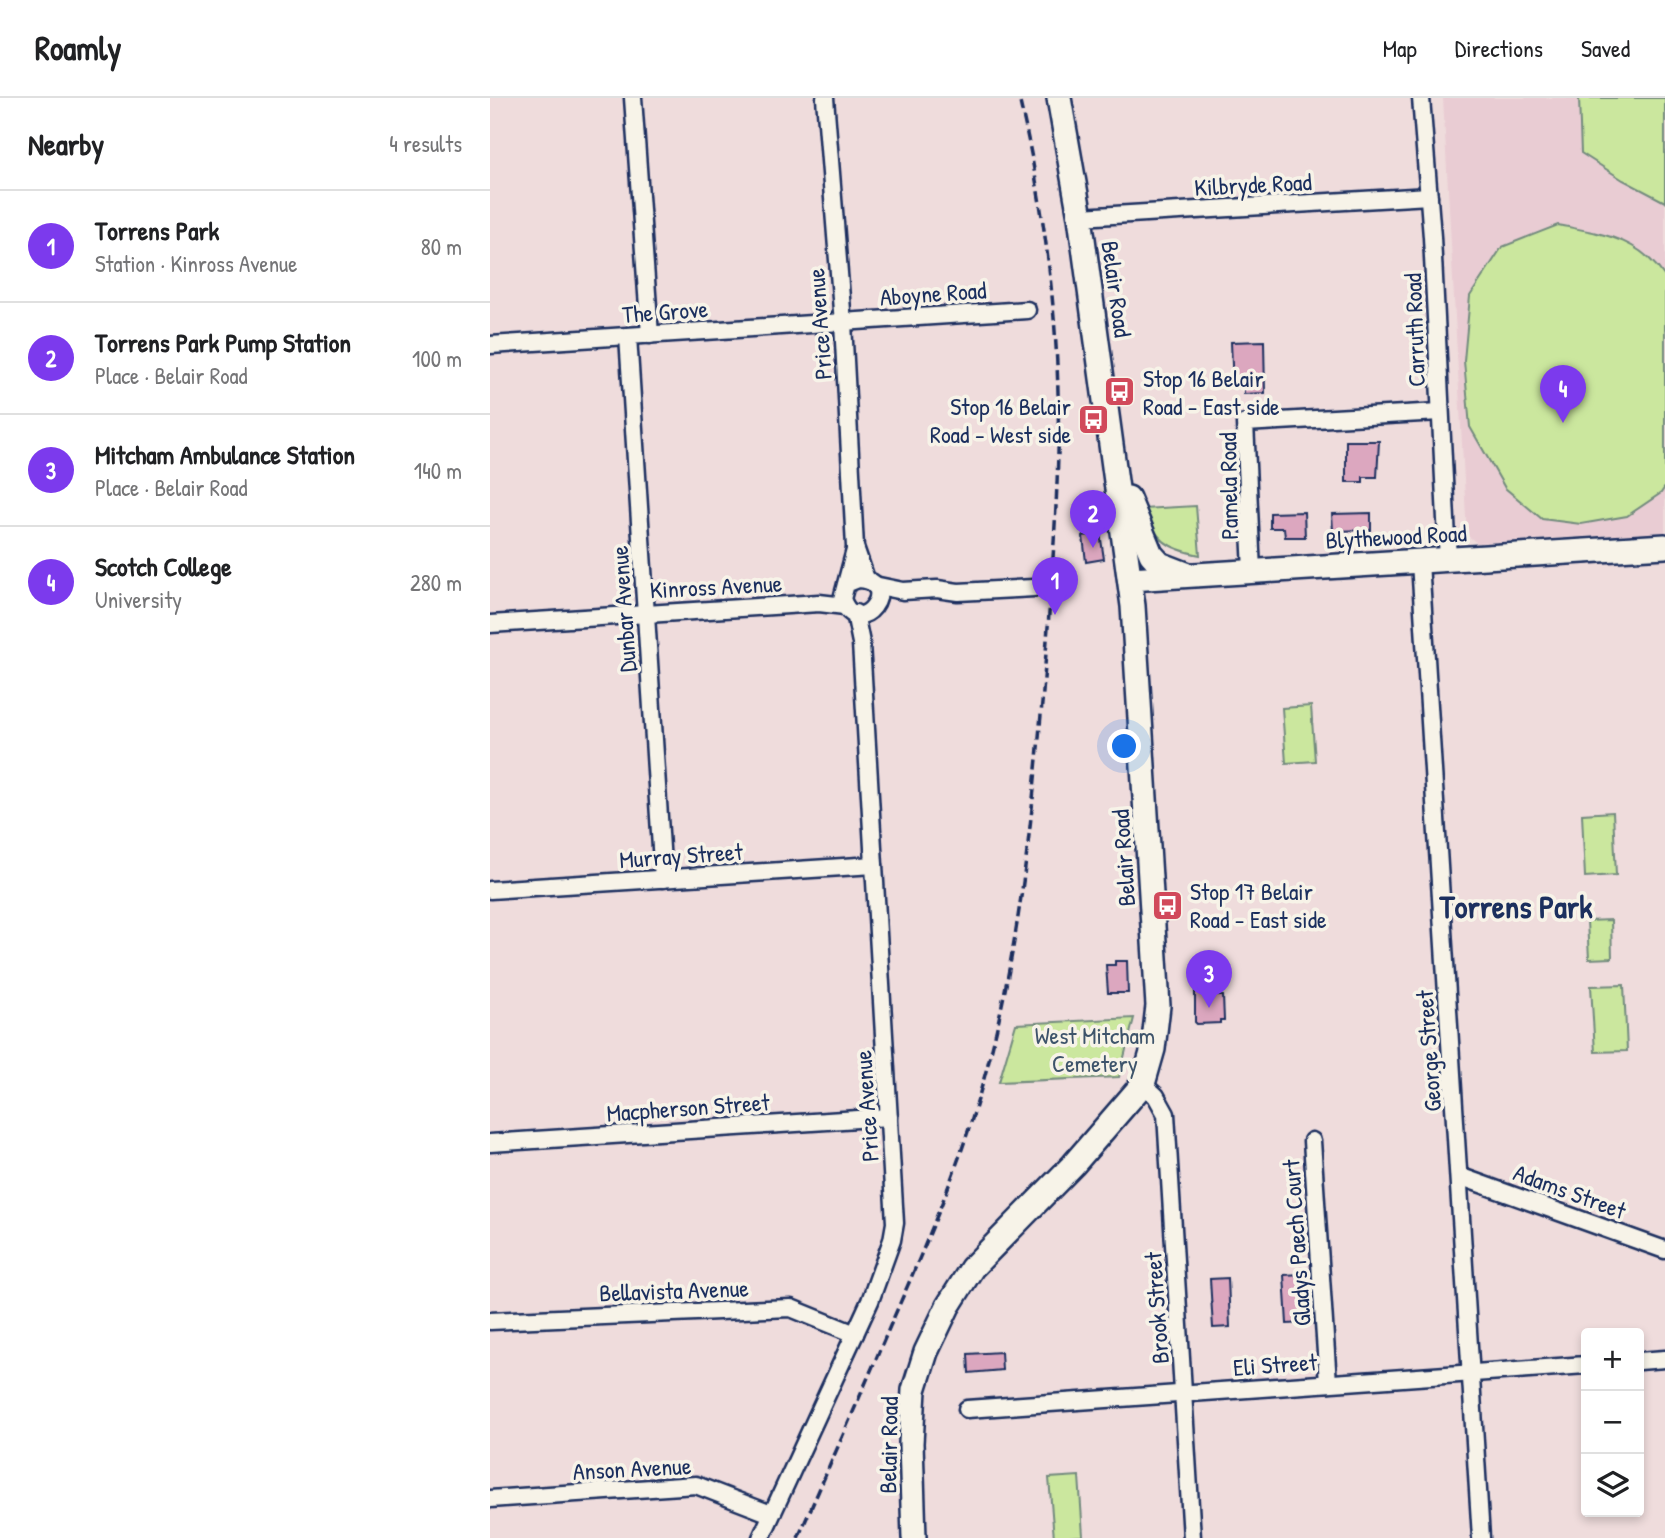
<!DOCTYPE html>
<html lang="en">
<head>
<meta charset="utf-8">
<style>
	body { margin:0; font-family:"Patrick Hand",sans-serif; background:#f2f2f2; color:#202124 }
	.controls { position:absolute; right:21px; bottom:21px; display:grid; overflow:hidden; border-radius:7px; box-shadow:0 4px 10px #0003 }
	.controls button { width:63px; height:63px; display:grid; place-items:center; padding:0; border:0; border-bottom:2px solid #e0e0e0; background:#fff; color:#202124; font:35px sans-serif }
	.you { position:absolute; left:635px; top:649px; width:24px; height:24px; margin:-18px; border:5px solid #fff; border-radius:50%; background:#1a73e8; box-shadow:0 0 0 10px #1a73e833 }
	.badge { display:grid; place-items:center; width:46px; height:46px; border-radius:50%; background:#7c3aed; color:#fff; font-size:23px; font-weight:700 }
	.pin { position:absolute; translate:-50% -58px; filter:drop-shadow(0 2px 4px #0008) }
	.pin::after { content:''; position:absolute; top:37px; width:24px; height:21px; background:inherit; clip-path:polygon(0 0,100% 0,50% 100%) }
	.list { margin:0; padding:0; list-style:none }
	h2 { display:flex; justify-content:space-between; align-items:center; height:91px; margin:0; padding:0 28px; font-size:30px }
	h2 small { font-size:23px; font-weight:400; color:#757577 }
	.list li { display:grid; grid-template-columns:46px 1fr auto; gap:21px; align-items:center; box-sizing:border-box; height:112px; padding:0 28px; border-top:2px solid #e0e0e0 }
	.list b { display:block; font-size:26px; white-space:nowrap }
	.list p { margin:0; font-size:23px; white-space:nowrap; color:#757577 }
	.list em { font-size:23px; font-style:normal; color:#757577 }
	.icon { flex:none; width:38px; height:38px; fill:none; stroke:currentColor; stroke-width:2; stroke-linecap:round; stroke-linejoin:round }
	.map { position:relative; flex:none; width:1175px; height:1440px; overflow:hidden }
	header { display:flex; align-items:center; gap:42px; box-sizing:border-box; height:98px; padding:0 35px; background:#fff; border-bottom:2px solid #e0e0e0 }
	header strong { font-size:33px }
	nav { display:flex; gap:38px; margin-inline-start:auto; font-size:24px }
	main { display:flex }
	aside { flex:1; background:#fff }
	.map>svg:first-child { display:block }
</style>
</head>
<body>
<header>
<strong>Roamly</strong>
<nav><a>Map</a><a>Directions</a><a>Saved</a></nav>
</header>
<main>
<aside>
<h2>Nearby<small>4 results</small></h2>
<ul class="list">
<li><span class="badge">1</span><div><b>Torrens Park</b><p>Station · Kinross Avenue</p></div><em>80 m</em></li>
<li><span class="badge">2</span><div><b>Torrens Park Pump Station</b><p>Place · Belair Road</p></div><em>100 m</em></li>
<li><span class="badge">3</span><div><b>Mitcham Ambulance Station</b><p>Place · Belair Road</p></div><em>140 m</em></li>
<li><span class="badge">4</span><div><b>Scotch College</b><p>University</p></div><em>280 m</em></li>
</ul>
</aside>
<div class="map">
<svg width="1175" height="1440" viewBox="0 0 1175 1440">
	<rect width="100%" height="100%" fill="#efdcdc"/>
	<filter id="ink" filterUnits="userSpaceOnUse"><feTurbulence type="fractalNoise" baseFrequency=".0143" numOctaves="2"/><feDisplacementMap in="SourceGraphic" scale="14" xChannelSelector="R" yChannelSelector="G"/><feConvolveMatrix kernelMatrix="1 2 1 2 8 2 1 2 1" color-interpolation-filters="sRGB"/></filter>
	<g filter="url(#ink)">
		<path fill="#e9ccd3" d="M 953,0 L 1175,0 L 1175,434 L 987,445 L 977,437 Z"/>
		<g fill="#cbe79e" stroke="#738b7e" stroke-width="2">
			<path d="M 1089,0 L 1175,0 L 1175,104 L 1133,82 L 1091,55 Z"/>
			<path d="M 1068,127 C 1112,136 1148,139 1175,179 L 1175,389 L 1171,395 L 1137,418 L 1091,426 L 1052,421 L 1015,390 L 980,329 L 974,263 L 980,198 L 1012,149 Z"/>
			<path d="M 706,408 L 710,457 C 677,451 666,442 653,411 Z"/>
			<path d="M 821,608 L 825,663 L 796,665 L 792,610 Z"/>
			<path d="M 1123,714 L 1126,777 L 1095,779 L 1092,716 Z"/>
			<path d="M 1121,822 L 1122,860 L 1099,861 L 1097,823 Z"/>
			<path d="M 1134,887 L 1137,953 L 1105,954 L 1101,888 Z"/>
			<path d="M 644,920 L 629,979 L 509,984 L 526,926 Z"/>
			<path d="M 589,1378 L 593,1438 L 564,1440 L 559,1380 Z"/>
		</g>
		<g fill="#dca7bf" stroke="#1b2f5e" stroke-width="2">
			<path d="M 774,243 L 775,295 L 754,296 L 754,290 L 743,290 L 741,244 Z"/>
			<path d="M 856,343 L 889,343 L 887,379 L 873,379 L 873,384 L 856,384 Z"/>
			<path d="M 814,414 L 815,439 L 795,439 L 794,430 L 780,430 L 780,415 Z"/>
			<path d="M 881,415 L 881,432 L 843,433 L 842,416 Z"/>
			<path d="M 610,435 L 614,461 L 596,464 L 593,438 Z"/>
			<path d="M 625,863 L 637,863 L 638,895 L 618,895 L 616,867 L 625,867 Z"/>
			<path d="M 727,878 L 729,898 L 733,898 L 734,922 L 730,922 L 730,925 L 707,926 L 705,924 L 705,880 Z"/>
			<path d="M 812,1176 L 815,1225 L 797,1226 L 794,1177 Z"/>
			<path d="M 738,1180 L 740,1229 L 723,1230 L 720,1181 Z"/>
			<path d="M 511,1254 L 512,1272 L 479,1275 L 478,1256 Z"/>
		</g>
		<g fill="none" stroke-linecap="round" stroke-linejoin="round">
			<defs>
				<g id="street">
					<path d="M 143,0 L 160,237"/>
					<path d="M 335,0 L 353,225 L 365,449 L 376,481"/>
					<path d="M 931,0 L 942,139 L 958,462"/>
					<path d="M 590,119 L 939,98"/>
					<path d="M 138,238 L 173,781"/>
					<path d="M 0,247 L 537,212"/>
					<path d="M 930,464 L 991,1440"/>
					<path d="M 762,473 L 755,325 L 950,314"/>
					<path d="M 358,485 L 368,481 C 415,483 368,546 352,501 L 365,452"/>
					<path d="M 384,487 L 413,493 L 447,491 L 468,494 L 544,490"/>
					<path d="M 0,526 L 329,505 L 355,508"/>
					<path d="M 0,792 L 384,767"/>
					<path d="M 653,986 L 666,998 L 676,1016 L 702,1440"/>
					<path d="M 822,1043 L 838,1285"/>
					<path d="M 0,1045 L 399,1019"/>
					<path d="M 969,1078 L 1175,1152"/>
					<path d="M 0,1223 L 301,1210 L 365,1236"/>
					<path d="M 1149,1263 L 1175,1261"/>
					<path d="M 477,1311 L 1096,1267"/>
					<path d="M 0,1401 L 206,1387 L 281,1416"/>
					<path d="M 271,1440 L 380,1203 L 402,1142 L 405,1125 L 371,545 L 365,515"/>
				</g>
				<g id="secondary">
					<path d="M 638,400 L 661,456 L 670,466 L 696,476"/>
					<path d="M 640,481 L 1175,448"/>
					<path d="M 424,1440 L 421,1345 L 424,1292 L 436,1254 L 458,1208 L 482,1170 L 583,1067 L 653,986 L 663,951 L 668,908 L 643,508 L 590,119 L 569,0"/>
				</g>
			</defs>
			<use href="#street" stroke="#1b2f5e" stroke-width="21"/>
			<use href="#secondary" stroke="#1b2f5e" stroke-width="28"/>
			<use href="#street" stroke="#f7f3e8" stroke-width="16"/>
			<use href="#secondary" stroke="#f7f3e8" stroke-width="23"/>
			<path stroke="#1b2f5e" stroke-width="3.5" stroke-dasharray="10 5" stroke-linecap="butt" d="M 308,1440 C 339,1369 370,1299 400,1228 C 433,1153 466,1077 489,998 C 528,865 541,732 553,594 C 559,514 566,435 568,355 C 571,237 556,115 529,0"/>
		</g>
	</g>
	<defs>
		<symbol id="bus-square" viewBox="-11 -11 22 22"><rect x="-9" y="-9" width="18" height="18" rx="4" fill="#d1495b" stroke="#f7f3e8"/><path d="M-5-6H5V4H4V6H2V4H-2V6H-4V4H-5ZM-3.5-4V0h7V-4ZM-3.5 1.2v1.5H-2V1.2ZM2 1.2v1.5H3.5V1.2Z" fill="#fff"/></symbol>
	</defs>
	<g fill-rule="evenodd">
		<use href="#bus-square" x="612" y="276" width="35" height="35"/>
		<use href="#bus-square" x="586" y="304" width="35" height="35"/>
		<use href="#bus-square" x="660" y="790" width="35" height="35"/>
	</g>
	<g text-anchor="middle" dominant-baseline="central" stroke-width="7" stroke-linejoin="round" paint-order="stroke">
		<g font-size="24" fill="#1b2f5e" stroke="#f7f3e8">
			<text transform="translate(763 86) rotate(-3)">Kilbryde Road</text>
			<text transform="translate(627 191) rotate(82)">Belair Road</text>
			<text transform="translate(443 195) rotate(-4)">Aboyne Road</text>
			<text transform="translate(175 213) rotate(-4)">The Grove</text>
			<text transform="translate(329 226) rotate(-94)">Price Avenue</text>
			<text transform="translate(924 232) rotate(-92)">Carruth Road</text>
			<text transform="translate(738 388) rotate(-91)">Pamela Road</text>
			<text transform="translate(906 438) rotate(-3)">Blythewood Road</text>
			<text transform="translate(226 488) rotate(-3)">Kinross Avenue</text>
			<text transform="translate(133 511) rotate(-94)">Dunbar Avenue</text>
			<text transform="translate(191 757) rotate(-4)">Murray Street</text>
			<text transform="translate(633 760) rotate(-94)">Belair Road</text>
			<text transform="translate(938 953) rotate(-94)">George Street</text>
			<text transform="translate(376 1008) rotate(-94)">Price Avenue</text>
			<text transform="translate(198 1009) rotate(-4)">Macpherson Street</text>
			<text transform="translate(1080 1093) rotate(20)">Adams Street</text>
			<text transform="translate(806 1145) rotate(-94)">Gladys Paech Court</text>
			<text transform="translate(184 1192) rotate(-2)">Bellavista Avenue</text>
			<text transform="translate(666 1210) rotate(-94)">Brook Street</text>
			<text transform="translate(785 1266) rotate(-4)">Eli Street</text>
			<text transform="translate(398 1347) rotate(-89)">Belair Road</text>
			<text transform="translate(142 1370) rotate(-3)">Anson Avenue</text>
		</g>
		<g font-size="24" fill="#1b2f5e" stroke="#f7f3e8" text-anchor="start">
			<text x="653" y="280">Stop 16 Belair<tspan x="653" dy="28">Road - East side</tspan></text>
			<text x="581" y="308" text-anchor="end">Stop 16 Belair<tspan x="581" dy="28">Road - West side</tspan></text>
			<text x="700" y="793">Stop 17 Belair<tspan x="700" dy="28">Road - East side</tspan></text>
		</g>
		<g font-size="24" fill="#3e546b" stroke="#f7f3e8">
			<text x="605" y="937">West Mitcham<tspan x="605" dy="28">Cemetery</tspan></text>
		</g>
		<g font-size="32" font-weight="bold" fill="#1b2f5e" stroke="#f7f3e8">
			<text x="1026" y="808">Torrens Park</text>
		</g>
	</g>
</svg>
<div class="controls">
<button>+</button>
<button>−</button>
<button><svg class="icon" aria-label="layers" viewBox="0 0 24 24"><path d="M12 4l9 5-9 5-9-5zM3 14l9 5 9-5"/></svg></button>
</div>
<div class="you"></div>
<div class="pin badge" style="left:565px;top:517px">1</div>
<div class="pin badge" style="left:603px;top:450px">2</div>
<div class="pin badge" style="left:719px;top:910px">3</div>
<div class="pin badge" style="left:1073px;top:325px">4</div>
</div>
</main>
</body>
</html>
